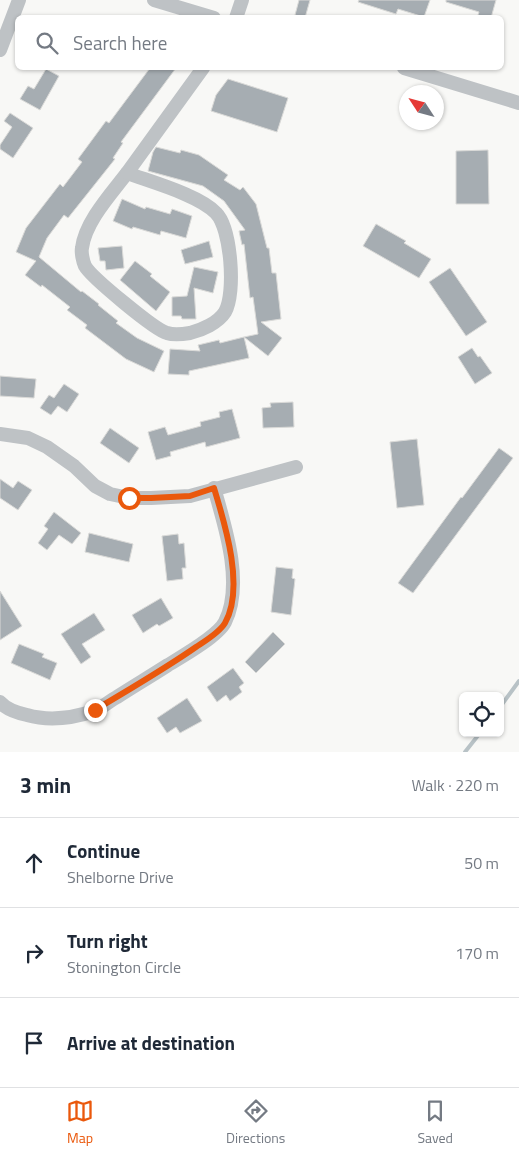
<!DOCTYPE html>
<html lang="en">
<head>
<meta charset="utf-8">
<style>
	body { margin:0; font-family:"Titillium Web",sans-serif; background:#f6f6f7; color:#1f2937 }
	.controls { position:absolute; right:15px; bottom:15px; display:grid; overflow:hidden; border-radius:8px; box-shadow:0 1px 4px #0004 }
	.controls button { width:45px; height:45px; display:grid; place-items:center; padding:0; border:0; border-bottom:1px solid #e0e1e3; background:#fff; color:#1f2937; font:25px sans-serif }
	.compass { position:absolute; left:399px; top:85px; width:45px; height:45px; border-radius:50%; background:#fff; box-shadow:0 1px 4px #0004; rotate:306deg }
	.stop { position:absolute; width:15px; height:15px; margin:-11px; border:4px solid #ea580c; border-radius:50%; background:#fff }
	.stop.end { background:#ea580c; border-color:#fff; box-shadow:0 1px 5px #0008 }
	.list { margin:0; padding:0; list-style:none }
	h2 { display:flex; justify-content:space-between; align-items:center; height:65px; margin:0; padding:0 20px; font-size:21px }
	h2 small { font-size:16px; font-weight:400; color:#747a83 }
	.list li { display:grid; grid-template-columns:32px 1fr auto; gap:15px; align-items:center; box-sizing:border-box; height:90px; padding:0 20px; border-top:1px solid #e0e1e3 }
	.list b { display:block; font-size:19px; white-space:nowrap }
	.list p { margin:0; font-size:16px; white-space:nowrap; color:#747a83 }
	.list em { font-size:16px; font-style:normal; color:#747a83 }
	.icon { flex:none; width:28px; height:28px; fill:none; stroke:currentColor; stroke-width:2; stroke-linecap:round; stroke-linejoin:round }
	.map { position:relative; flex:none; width:519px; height:752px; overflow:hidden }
	.search { position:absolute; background:#fff; box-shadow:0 1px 4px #0004; left:15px; right:15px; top:15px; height:55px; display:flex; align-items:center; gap:12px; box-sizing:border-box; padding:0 18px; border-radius:8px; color:#747a83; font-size:19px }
	.sheet { height:335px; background:#fff }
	nav { display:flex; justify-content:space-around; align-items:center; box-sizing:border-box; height:70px; border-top:1px solid #e0e1e3; background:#fff; font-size:14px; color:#747a83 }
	nav a { display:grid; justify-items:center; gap:2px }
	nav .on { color:#ea580c }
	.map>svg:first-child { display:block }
</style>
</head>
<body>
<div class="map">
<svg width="519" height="752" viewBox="0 0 519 752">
	<rect width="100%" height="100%" fill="#f8f8f6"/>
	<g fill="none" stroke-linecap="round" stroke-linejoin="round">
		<g stroke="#b8c2c6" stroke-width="4">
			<path d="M 500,707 L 519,681"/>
			<path d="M 465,752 L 480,733"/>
		</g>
	</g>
	<g fill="#a6adb2" stroke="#dadad8">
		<path d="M 299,0 L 310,0 L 305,18 L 295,15 Z"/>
		<path d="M 359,0 L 430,0 L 424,17 L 398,9 L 396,14 L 358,2 Z"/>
		<path d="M 446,0 L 496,0 L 491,18 L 477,18 L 479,12 L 446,2 Z"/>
		<path d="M 150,68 L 176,68 L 121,142 L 123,143 L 113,158 L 115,159 L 68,218 L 64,215 L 47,238 L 39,257 L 81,292 L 82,291 L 99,304 L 98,305 L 118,321 L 116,323 L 137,338 L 164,351 L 154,372 L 126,359 L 85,328 L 87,325 L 67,310 L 70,307 L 42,285 L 41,287 L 25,275 L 36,261 L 16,252 L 26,228 L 60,184 L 63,187 L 82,162 L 78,159 L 106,121 L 109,123 Z"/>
		<path d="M 46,69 L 59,76 L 40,110 L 20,99 L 28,86 L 34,89 Z"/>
		<path d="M 228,79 L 288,98 L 277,132 L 211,111 L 216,95 Z"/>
		<path d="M 10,113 L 33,128 L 13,158 L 0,149 L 0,145 L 12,127 L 4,121 Z"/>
		<path d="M 156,147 L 180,153 L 181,150 L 199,155 L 228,175 L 224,180 L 240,190 L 243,187 L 256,204 L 267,248 L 269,248 L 272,273 L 276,273 L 281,319 L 261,322 L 282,338 L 268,356 L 244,337 L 258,334 L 253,297 L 250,298 L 244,244 L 242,245 L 239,231 L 245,230 L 224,201 L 203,186 L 148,171 L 153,152 Z"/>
		<path d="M 488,150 L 489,204 L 456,204 L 456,151 Z"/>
		<path d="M 122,199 L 145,209 L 146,207 L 170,214 L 172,209 L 192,216 L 186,238 L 161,231 L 160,235 L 133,227 L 132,229 L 113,221 Z"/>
		<path d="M 376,224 L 406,241 L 404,243 L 431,259 L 419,278 L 363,246 Z"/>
		<path d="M 209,241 L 213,257 L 185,264 L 181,250 Z"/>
		<path d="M 122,246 L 124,268 L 106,270 L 105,261 L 100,261 L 98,248 Z"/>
		<path d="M 135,261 L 152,274 L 150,276 L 170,292 L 156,311 L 120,280 Z"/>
		<path d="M 194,267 L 218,272 L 213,293 L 194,288 L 196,319 L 182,319 L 181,316 L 172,316 L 172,297 L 187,296 Z"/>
		<path d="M 450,268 L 487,322 L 466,336 L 429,282 Z"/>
		<path d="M 244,337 L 249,358 L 189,371 L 189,375 L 168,374 L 170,349 L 200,351 L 198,345 L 219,340 L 220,343 Z"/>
		<path d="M 472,348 L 478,357 L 480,356 L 492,373 L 475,384 L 458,357 Z"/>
		<path d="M 0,376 L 36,379 L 34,398 L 0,396 Z"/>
		<path d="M 64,384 L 79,394 L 67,412 L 58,406 L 51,415 L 40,408 L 49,395 L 54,398 Z"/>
		<path d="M 293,402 L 294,427 L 263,428 L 262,408 L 271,407 L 270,403 Z"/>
		<path d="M 232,409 L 240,438 L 206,447 L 205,442 L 170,452 L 171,456 L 156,460 L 148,432 L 165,427 L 168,435 L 201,426 L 200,422 L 220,417 L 219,412 Z"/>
		<path d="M 110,428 L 139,448 L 129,463 L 100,443 Z"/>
		<path d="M 417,439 L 424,505 L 397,508 L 390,442 Z"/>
		<path d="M 499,448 L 513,458 L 413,593 L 398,583 L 461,497 L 462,498 Z"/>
		<path d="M 0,479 L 13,488 L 18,481 L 32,490 L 18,510 L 0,498 Z"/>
		<path d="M 54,512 L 81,533 L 72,544 L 59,535 L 47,550 L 38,543 L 48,529 L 44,526 Z"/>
		<path d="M 89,533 L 133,544 L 129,562 L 85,552 Z"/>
		<path d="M 178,534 L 179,544 L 184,543 L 186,568 L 182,568 L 183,579 L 167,581 L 162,536 Z"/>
		<path d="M 276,567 L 293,569 L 292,578 L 295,579 L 291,615 L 271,612 Z"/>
		<path d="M 0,591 L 22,626 L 0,640 Z"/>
		<path d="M 161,598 L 173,618 L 159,626 L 157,624 L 143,633 L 132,615 Z"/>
		<path d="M 94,613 L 105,630 L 82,644 L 91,657 L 81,664 L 61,634 Z"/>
		<path d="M 273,632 L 285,644 L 256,673 L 245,662 Z"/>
		<path d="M 19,644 L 44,654 L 42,657 L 57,663 L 50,680 L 11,663 Z"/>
		<path d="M 233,668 L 244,683 L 239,687 L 242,692 L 230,701 L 226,695 L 217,702 L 207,687 Z"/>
		<path d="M 187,698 L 202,721 L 180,733 L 176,727 L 167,733 L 157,718 Z"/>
	</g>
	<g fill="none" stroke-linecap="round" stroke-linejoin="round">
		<g stroke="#bec2c5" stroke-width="14">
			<path d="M 154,0 L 214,18"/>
			<path d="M 236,18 L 242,0"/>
			<path d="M 0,50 L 19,0"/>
			<path d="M 404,68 L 519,103"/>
			<path d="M 127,173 C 151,182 199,195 216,213 C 231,228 236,293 225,312 C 218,323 202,330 190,333 C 184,334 173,335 167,333 C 155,330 91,277 85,266 C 83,262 81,252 82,248 C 85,222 111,194 127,173 Z"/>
			<path d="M 127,173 L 203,68"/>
			<path d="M 0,434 L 28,438 L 47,447 L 74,466 L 95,486 L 110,494 L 129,498 L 151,498 L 190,496 L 296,467"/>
			<path d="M 0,702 C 6,709 18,713 27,715 C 48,721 73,718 94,711 C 102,708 109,701 117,697 C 134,686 151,676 168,665 C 183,656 218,636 225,622 C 244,584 225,526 214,488"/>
		</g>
	</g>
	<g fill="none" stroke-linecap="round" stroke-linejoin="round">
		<path stroke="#ea580c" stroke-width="6" d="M 95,710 C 128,690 163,670 196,647 C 205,641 219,633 225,623 C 245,588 225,524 214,488 L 190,496 L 151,498 L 129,498"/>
	</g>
</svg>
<div class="controls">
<button><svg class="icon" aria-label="locate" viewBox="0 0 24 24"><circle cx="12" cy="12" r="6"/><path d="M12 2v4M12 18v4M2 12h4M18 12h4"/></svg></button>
</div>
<svg class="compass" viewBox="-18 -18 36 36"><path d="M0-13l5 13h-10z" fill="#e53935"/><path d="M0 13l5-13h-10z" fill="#747a83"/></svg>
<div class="stop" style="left:129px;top:498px"></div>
<div class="stop end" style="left:95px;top:710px"></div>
<div class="search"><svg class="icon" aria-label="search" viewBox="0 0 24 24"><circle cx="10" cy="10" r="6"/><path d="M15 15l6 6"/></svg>Search here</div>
</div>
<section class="sheet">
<h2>3 min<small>Walk · 220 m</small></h2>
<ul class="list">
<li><svg class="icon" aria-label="ahead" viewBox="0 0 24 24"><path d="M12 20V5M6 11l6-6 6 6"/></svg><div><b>Continue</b><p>Shelborne Drive</p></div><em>50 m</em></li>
<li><svg class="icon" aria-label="right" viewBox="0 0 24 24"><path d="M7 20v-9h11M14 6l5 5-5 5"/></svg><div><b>Turn right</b><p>Stonington Circle</p></div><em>170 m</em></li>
<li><svg class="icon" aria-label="arrive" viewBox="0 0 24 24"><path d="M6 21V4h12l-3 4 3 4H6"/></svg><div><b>Arrive at destination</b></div></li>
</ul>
</section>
<nav>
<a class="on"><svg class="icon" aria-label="map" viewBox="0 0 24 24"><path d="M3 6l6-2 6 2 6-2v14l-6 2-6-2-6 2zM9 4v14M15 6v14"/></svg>Map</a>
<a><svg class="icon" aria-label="directions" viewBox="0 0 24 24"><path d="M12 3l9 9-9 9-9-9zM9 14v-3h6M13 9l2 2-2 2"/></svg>Directions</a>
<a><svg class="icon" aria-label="saved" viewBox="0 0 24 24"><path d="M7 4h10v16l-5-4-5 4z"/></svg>Saved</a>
</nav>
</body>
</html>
